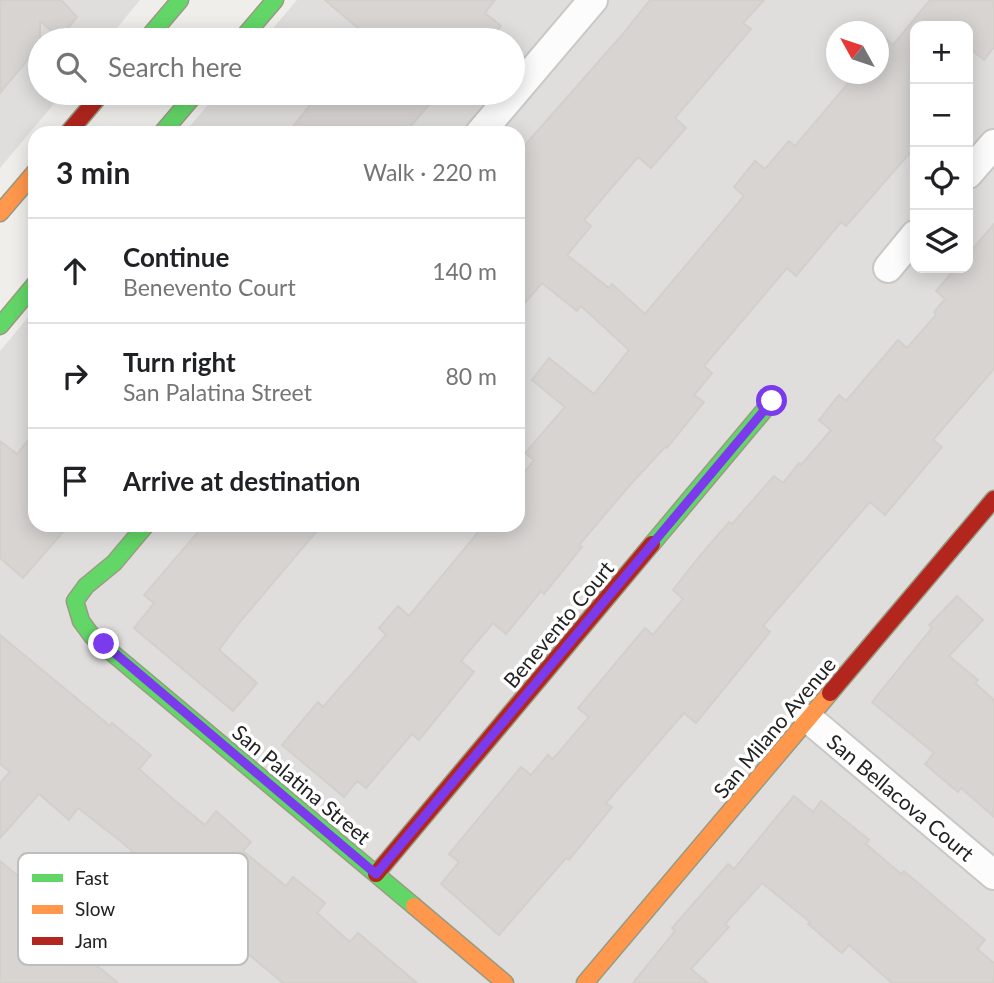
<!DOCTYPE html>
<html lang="en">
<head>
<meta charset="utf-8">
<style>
	body { margin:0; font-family:Lato,sans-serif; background:#f6f6f6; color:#202124 }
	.controls { position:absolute; right:21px; top:21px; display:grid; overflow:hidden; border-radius:14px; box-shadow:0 4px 18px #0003 }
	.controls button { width:63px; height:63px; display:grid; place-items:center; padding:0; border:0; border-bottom:2px solid #e0e0e0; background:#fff; color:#202124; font:35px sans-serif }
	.compass { position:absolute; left:826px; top:21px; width:63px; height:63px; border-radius:50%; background:#fff; box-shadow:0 4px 18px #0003; rotate:310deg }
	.stop { position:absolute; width:21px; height:21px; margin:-16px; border:5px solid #7c3aed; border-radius:50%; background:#fff }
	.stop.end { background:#7c3aed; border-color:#fff; box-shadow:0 2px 7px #0008 }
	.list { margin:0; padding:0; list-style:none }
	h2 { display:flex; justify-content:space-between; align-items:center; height:91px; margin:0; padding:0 28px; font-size:30px }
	h2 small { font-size:23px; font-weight:400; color:#757577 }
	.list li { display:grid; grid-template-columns:46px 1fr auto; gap:21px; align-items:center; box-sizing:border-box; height:105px; padding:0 28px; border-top:2px solid #e0e0e0 }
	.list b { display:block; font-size:26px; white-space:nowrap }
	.list p { margin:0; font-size:23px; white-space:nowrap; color:#757577 }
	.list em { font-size:23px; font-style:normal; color:#757577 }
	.icon { flex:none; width:38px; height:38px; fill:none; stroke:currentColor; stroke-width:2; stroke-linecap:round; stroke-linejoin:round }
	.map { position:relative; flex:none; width:994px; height:983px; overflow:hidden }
	.search { position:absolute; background:#fff; box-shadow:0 4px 18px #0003; left:28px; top:28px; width:497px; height:77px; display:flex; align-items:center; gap:18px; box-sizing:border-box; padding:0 24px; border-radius:38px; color:#757577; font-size:26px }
	.panel { position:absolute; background:#fff; box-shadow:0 4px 18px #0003; left:28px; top:126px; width:497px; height:406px; border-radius:21px }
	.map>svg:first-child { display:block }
</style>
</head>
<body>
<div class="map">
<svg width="994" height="983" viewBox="0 0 994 983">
	<rect width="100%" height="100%" fill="#f0eeeb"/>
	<g fill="#dfdedc" fill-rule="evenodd">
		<path d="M 0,0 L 140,0 L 107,40 L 40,40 L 40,93 L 63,93 L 0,168 Z"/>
		<path d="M 297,0 L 994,0 L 994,983 L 0,983 L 0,351 L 35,309 L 35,525 L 518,525 L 518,133 L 184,133 L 218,93 L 513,93 L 513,40 L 263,40 ZM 915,26 L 968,26 L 968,268 L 915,268 ZM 836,32 L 878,32 L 878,74 L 836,74 Z"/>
	</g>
	<g fill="#d7d4d2" stroke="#d3d0cc" stroke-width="2">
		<path d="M 0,0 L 61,0 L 77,17 L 60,38 L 40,21 L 40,45 L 0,93 Z"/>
		<path d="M 325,0 L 495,0 L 485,13 L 501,26 L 489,40 L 372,40 Z"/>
		<path d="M 650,0 L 764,0 L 743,23 L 751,29 L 675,118 L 686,128 L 651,168 L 638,157 L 584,220 L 591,226 L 567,255 L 609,288 L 612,284 L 645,314 L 744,196 L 734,187 L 755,161 L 765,169 L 789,141 L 795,146 L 856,74 L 878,74 L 878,32 L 893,45 L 930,0 L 994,0 L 994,47 L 984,60 L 968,47 L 968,26 L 915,26 L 915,147 L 846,226 L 841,222 L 796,276 L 787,268 L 704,366 L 712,373 L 694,395 L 704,402 L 667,448 L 666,446 L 630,485 L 579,545 L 582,547 L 544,594 L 541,591 L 506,634 L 493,623 L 461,661 L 474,672 L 419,740 L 412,734 L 366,788 L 357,781 L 344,797 L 282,745 L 318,702 L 323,707 L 386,635 L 379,628 L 398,606 L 409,616 L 484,525 L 518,525 L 518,480 L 534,460 L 525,453 L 565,407 L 532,380 L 549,358 L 594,394 L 629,350 L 581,306 L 577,311 L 542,283 L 518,311 L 518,153 L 622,35 Z"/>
		<path d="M 295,93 L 439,93 L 405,133 L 288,133 L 310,105 Z"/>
		<path d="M 994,224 L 994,369 L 933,440 L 942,447 L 885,515 L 870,502 L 763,626 L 770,632 L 696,723 L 684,713 L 606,803 L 612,807 L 569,860 L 566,858 L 499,935 L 441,884 L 459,862 L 449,854 L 521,767 L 531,775 L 548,755 L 553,759 L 589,717 L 578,708 L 645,628 L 653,635 L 683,599 L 673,590 L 699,557 L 729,522 L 732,524 L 774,476 L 783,483 L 799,463 L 801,465 L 831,430 L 819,420 L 839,395 L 846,401 L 898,340 L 907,348 L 936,315 L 934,312 L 945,299 L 936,291 L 956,268 L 968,268 L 968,254 Z"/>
		<path d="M 35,432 L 35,525 L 69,525 L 23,578 L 0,558 L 0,441 L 17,454 Z"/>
		<path d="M 204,525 L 322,525 L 239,623 L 219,650 L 257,683 L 233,711 L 134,628 L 154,603 L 144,595 Z"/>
		<path d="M 957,596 L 983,620 L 949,656 L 978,680 L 975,683 L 994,700 L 994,817 L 961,788 L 958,792 L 925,764 L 934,753 L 872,702 L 932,628 L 929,625 Z"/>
		<path d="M 0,635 L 110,726 L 112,723 L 151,755 L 139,769 L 173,799 L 205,825 L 216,811 L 251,842 L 243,851 L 286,886 L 293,877 L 325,903 L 317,913 L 350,942 L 358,933 L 417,983 L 283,983 L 206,919 L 123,843 L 78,808 L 69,820 L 39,794 L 0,838 L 0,783 L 10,772 L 0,764 Z"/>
		<path d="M 794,796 L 813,812 L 821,801 L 869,840 L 866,844 L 901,874 L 904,871 L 985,940 L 977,949 L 994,963 L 994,983 L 892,983 L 849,945 L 842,953 L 808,924 L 810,922 L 762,883 L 725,924 L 729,927 L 691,969 L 708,983 L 633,983 L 675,931 L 672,928 L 728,864 L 734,869 Z"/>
		<path d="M 0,861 L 90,937 L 79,951 L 118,983 L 0,983 Z"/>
	</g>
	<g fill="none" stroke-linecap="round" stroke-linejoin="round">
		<defs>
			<g id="street">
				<path d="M 480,133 L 593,0"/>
				<path d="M 968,174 L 994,144"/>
				<path d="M 888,268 L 915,235"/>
				<path d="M 809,719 L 994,875"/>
			</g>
			<g id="fast">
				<path d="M 146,40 L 180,0"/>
				<path d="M 241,40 L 275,0"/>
				<path d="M 162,133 L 196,93"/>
				<path d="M 0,326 L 35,284"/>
				<path d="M 146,525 L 114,563 L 86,586 L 75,601 L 81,621 L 92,636 L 414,906"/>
				<path d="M 652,544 L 772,401"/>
			</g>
			<g id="slow">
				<path d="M 0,213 L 35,172"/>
				<path d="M 414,906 L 505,983"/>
				<path d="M 585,983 L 830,693"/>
			</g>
			<g id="jam">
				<path d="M 68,133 L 102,93"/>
				<path d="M 830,693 L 994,499"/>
				<path d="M 376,874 L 652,544"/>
			</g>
		</defs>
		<use href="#street" stroke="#c9c8c7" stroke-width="32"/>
		<use href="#fast" stroke="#999a82" stroke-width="19"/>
		<use href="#slow" stroke="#999a82" stroke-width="19"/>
		<use href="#jam" stroke="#999a82" stroke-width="19"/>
		<use href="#street" stroke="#fdfcfc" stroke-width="28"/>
		<use href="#fast" stroke="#63d668" stroke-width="16"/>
		<use href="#slow" stroke="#ff974d" stroke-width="16"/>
		<use href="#jam" stroke="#b3261e" stroke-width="16"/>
	</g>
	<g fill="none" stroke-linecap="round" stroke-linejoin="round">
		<path stroke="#7c3aed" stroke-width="9" d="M 104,644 L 376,874 L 772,401"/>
	</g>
	<g text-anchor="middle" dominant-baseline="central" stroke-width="7" stroke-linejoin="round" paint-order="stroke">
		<g font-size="21" fill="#222" stroke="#fff">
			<text transform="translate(558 624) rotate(-50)">Benevento Court</text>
			<text transform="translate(774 727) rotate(-50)">San Milano Avenue</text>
			<text transform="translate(302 784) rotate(40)">San Palatina Street</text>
			<text transform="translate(901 797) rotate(40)">San Bellacova Court</text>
		</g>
	</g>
	<rect x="18" y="853" width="230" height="112" rx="10" fill="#fff" stroke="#bdbdbd" stroke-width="2"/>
	<rect x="32" y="874" width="31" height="8" fill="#63d668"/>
	<rect x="32" y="905" width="31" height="9" fill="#ff974d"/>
	<rect x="32" y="937" width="31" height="8" fill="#b3261e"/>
	<g font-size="19" fill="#222">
		<text x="75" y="885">Fast</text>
		<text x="75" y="916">Slow</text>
		<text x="75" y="948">Jam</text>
	</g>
</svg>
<div class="controls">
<button>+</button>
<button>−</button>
<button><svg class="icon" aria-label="locate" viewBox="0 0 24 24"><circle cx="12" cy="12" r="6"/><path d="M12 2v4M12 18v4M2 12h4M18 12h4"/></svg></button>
<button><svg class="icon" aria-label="layers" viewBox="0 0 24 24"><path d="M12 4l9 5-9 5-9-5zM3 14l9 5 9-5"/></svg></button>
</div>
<svg class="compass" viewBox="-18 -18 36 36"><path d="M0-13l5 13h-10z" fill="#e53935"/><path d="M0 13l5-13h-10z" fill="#757577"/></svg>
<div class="stop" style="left:772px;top:401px"></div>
<div class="stop end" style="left:104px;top:644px"></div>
<div class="search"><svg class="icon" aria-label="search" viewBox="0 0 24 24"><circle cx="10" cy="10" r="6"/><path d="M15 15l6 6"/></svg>Search here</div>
<section class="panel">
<h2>3 min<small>Walk · 220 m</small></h2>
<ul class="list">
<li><svg class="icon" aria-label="ahead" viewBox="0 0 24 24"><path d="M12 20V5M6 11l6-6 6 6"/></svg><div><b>Continue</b><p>Benevento Court</p></div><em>140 m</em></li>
<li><svg class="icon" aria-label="right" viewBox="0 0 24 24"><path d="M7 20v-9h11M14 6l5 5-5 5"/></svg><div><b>Turn right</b><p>San Palatina Street</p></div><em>80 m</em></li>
<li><svg class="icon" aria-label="arrive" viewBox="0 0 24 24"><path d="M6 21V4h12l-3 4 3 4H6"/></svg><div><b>Arrive at destination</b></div></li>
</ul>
</section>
</div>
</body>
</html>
